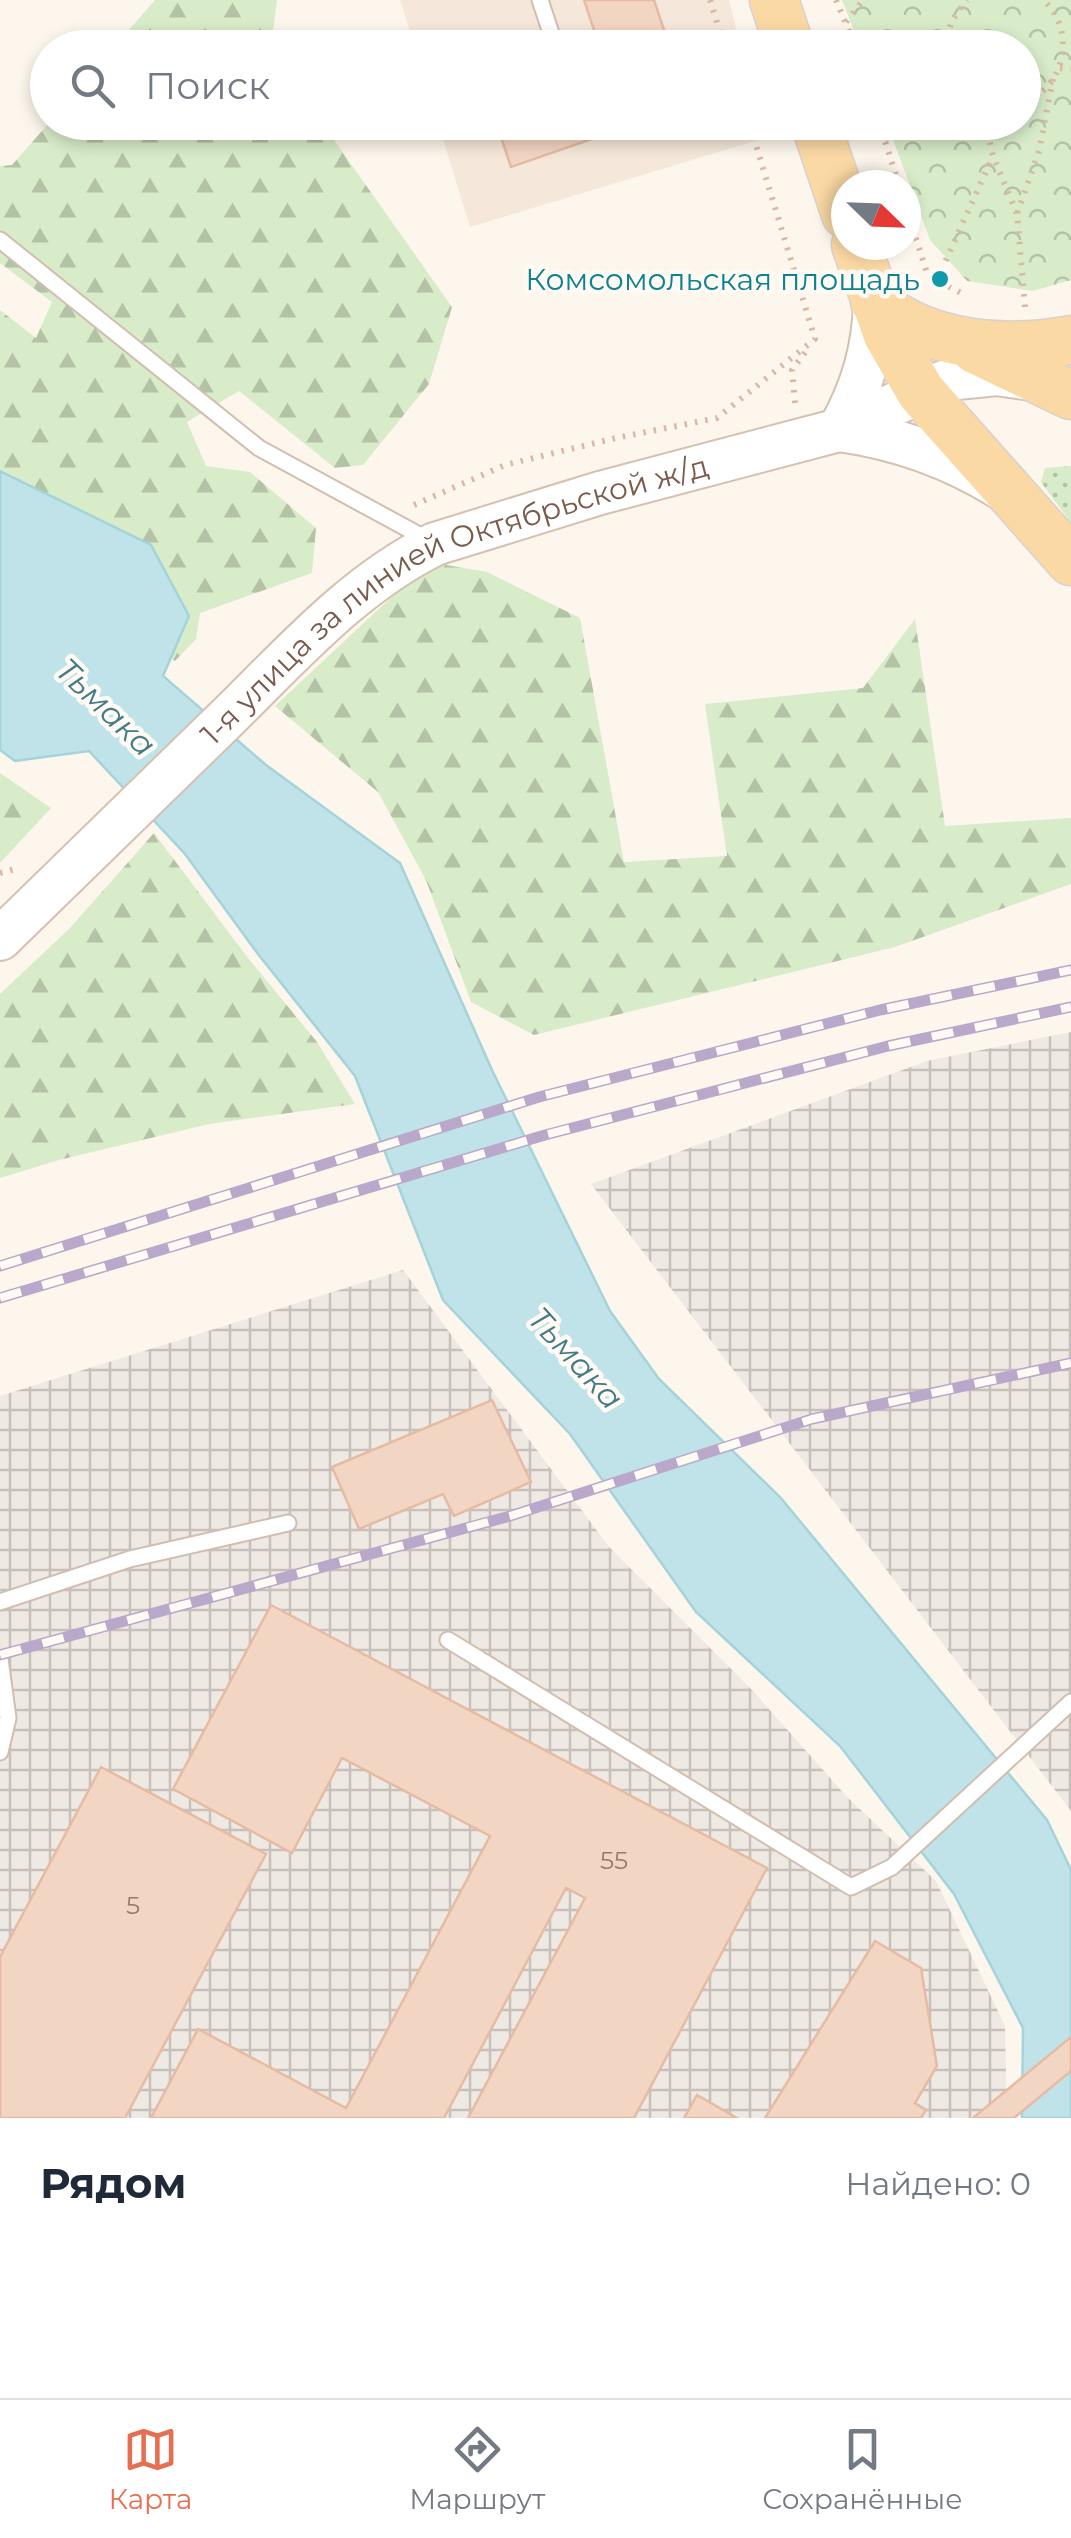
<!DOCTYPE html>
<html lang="ru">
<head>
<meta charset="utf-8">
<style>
	body { margin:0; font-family:Montserrat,sans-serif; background:#f2f2f3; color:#1f2937 }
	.compass { position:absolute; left:831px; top:170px; width:90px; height:90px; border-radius:50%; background:#fff; box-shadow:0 5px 15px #0003; rotate:113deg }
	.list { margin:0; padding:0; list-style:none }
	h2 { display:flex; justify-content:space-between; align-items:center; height:130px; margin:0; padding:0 40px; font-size:42px }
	h2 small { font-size:32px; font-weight:400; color:#747a83 }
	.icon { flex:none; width:55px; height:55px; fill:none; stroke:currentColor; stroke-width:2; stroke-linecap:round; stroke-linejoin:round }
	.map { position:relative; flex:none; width:1071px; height:2118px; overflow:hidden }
	.search { position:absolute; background:#fff; box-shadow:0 5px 15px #0003; left:30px; right:30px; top:30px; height:110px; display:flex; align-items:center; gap:25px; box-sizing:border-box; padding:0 35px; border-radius:55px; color:#747a83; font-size:38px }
	.sheet { height:280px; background:#fff }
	nav { display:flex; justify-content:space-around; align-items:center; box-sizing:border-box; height:140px; border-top:2px solid #e0e1e3; background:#fff; font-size:28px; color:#747a83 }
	nav a { display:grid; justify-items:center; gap:5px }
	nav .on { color:#e76f51 }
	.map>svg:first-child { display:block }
</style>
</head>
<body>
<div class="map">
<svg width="1071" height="2118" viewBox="0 0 1071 2118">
	<defs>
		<pattern id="industrial-grid" width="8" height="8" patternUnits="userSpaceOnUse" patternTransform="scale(2.5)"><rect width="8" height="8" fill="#efe9e4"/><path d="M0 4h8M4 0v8" fill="none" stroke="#c7c0bb"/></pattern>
		<pattern id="grass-dots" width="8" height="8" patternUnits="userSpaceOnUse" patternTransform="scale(2.5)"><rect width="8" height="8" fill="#d8ecc9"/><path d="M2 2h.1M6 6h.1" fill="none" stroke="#b4c2a5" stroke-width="1.8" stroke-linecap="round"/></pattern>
		<pattern id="forest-firs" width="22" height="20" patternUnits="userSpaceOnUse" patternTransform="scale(2.5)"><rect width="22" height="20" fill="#d8ecc9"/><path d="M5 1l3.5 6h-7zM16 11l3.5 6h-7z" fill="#b4c2a5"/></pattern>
		<pattern id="park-crowns" width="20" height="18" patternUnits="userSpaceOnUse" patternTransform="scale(2.5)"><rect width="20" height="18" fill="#d8ecc9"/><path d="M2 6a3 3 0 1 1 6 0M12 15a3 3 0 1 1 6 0" fill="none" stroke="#b4c2a5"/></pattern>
	</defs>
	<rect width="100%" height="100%" fill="#fdf6ec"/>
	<g fill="#f5e8da">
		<path d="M 400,0 L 729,0 L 741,47 L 415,47 Z"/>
		<path d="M 761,122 L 765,138 L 470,227 L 438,123 Z"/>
	</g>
	<g fill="url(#industrial-grid)">
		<path d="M 1071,1032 L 1071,1811 L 591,1184 L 927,1061 Z"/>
		<path d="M 403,1270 L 609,1547 L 752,1690 L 847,1797 L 936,1881 L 1005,2026 L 1007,2118 L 0,2118 L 0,1396 Z"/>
	</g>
	<path fill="url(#grass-dots)" d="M 1071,466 L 1071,523 L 1041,482 L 1045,468 Z"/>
	<g fill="url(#forest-firs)">
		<path d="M 155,0 L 277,0 L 271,47 L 114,47 Z"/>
		<path d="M 49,123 L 322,123 L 452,307 L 429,384 L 363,465 L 335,468 L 239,391 L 187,422 L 206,466 L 250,472 L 316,528 L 312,573 L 200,613 L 196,639 L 175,661 L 0,541 L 0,310 L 36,338 L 52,302 L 0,263 L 0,166 L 12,165 Z"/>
		<path d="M 429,562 L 487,572 L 580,618 L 624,862 L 727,856 L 705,704 L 863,688 L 915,619 L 945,826 L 1071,818 L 1071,884 L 895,947 L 534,1035 L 471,1002 L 426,880 L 378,792 L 275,706 Z"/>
		<path d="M 0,773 L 51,808 L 0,863 Z"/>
		<path d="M 154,833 L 248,958 L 317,1042 L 355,1104 L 209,1124 L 59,1160 L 0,1178 L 0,994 L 70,928 Z"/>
	</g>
	<path fill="url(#park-crowns)" d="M 842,0 L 1071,0 L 1071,280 L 1033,291 L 967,281 L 930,240 L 887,123 L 1024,122 L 1024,48 L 860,47 Z"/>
	<path fill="#bfe3e8" stroke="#a5d3da" stroke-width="2.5" d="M 0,471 L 151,545 L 189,616 L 163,676 L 266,765 L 400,863 L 492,1070 L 610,1311 L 659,1379 L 780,1497 L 1047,1820 L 1071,1870 L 1071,2118 L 1022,2118 L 1023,2028 L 954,1894 L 840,1746 L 696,1612 L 570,1434 L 443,1300 L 355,1076 L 258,954 L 185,854 L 89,751 L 15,761 L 0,750 Z"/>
	<g fill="#f3d5c3" stroke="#e6bba3" stroke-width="2.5">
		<path d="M 584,0 L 654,0 L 670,48 L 600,48 Z"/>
		<path d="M 496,122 L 641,122 L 511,167 Z"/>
		<path d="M 492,1400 L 531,1482 L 454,1516 L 443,1494 L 359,1529 L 332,1467 Z"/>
		<path d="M 271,1605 L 767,1868 L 634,2118 L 468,2118 L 585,1898 L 566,1888 L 444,2118 L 151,2118 L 198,2029 L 346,2108 L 490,1836 L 342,1758 L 292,1853 L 173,1789 Z"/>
		<path d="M 101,1767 L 266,1854 L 125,2118 L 0,2118 L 0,1957 Z"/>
		<path d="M 875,1941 L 921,1968 L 937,2066 L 915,2103 L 926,2110 L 921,2118 L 765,2118 Z"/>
		<path d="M 1071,2037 L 1071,2071 L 1014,2118 L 973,2118 Z"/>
		<path d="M 697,2095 L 737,2118 L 684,2118 Z"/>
	</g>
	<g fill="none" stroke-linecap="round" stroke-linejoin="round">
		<defs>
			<g id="service">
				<path d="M 520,48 L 552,36 L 540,0"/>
				<path d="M 0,240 L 259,448 L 430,541"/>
				<path d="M 0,1602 L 130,1559 L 288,1523"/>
				<path d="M 448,1640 L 851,1887 L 892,1867 L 1071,1702"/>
				<path d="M 0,1659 L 8,1718 L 0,1752"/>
			</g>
			<g id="secondary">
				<path d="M 839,430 C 897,438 951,457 1001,488"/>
				<path d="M 839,430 C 862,389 874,349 875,302"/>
				<path id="s1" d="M 0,939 C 77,864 154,790 230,715 C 293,653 355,583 435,544 L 600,493 L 839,430 L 938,384 L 957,378 L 996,374 L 1032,379"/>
			</g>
			<g id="primary">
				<path d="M 774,0 L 790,48"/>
				<path d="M 815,122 L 846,214"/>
				<path d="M 856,245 L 888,335 L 921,392 L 1071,561"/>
				<path d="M 875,302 C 928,347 1005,352 1071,340"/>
				<path d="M 975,349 L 1071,395"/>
			</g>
		</defs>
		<use href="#service" stroke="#d1beb0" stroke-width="19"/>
		<use href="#secondary" stroke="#d6c0b0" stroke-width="46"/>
		<use href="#primary" stroke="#dad1cd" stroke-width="51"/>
		<g stroke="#d9b8a5" stroke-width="6" stroke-dasharray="2.5 8" stroke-linecap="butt">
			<path d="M 710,0 L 725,48"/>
			<path d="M 836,0 L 856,48"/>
			<path d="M 846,22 L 863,0"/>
			<path d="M 853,37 L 899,48"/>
			<path d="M 947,48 C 947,27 954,15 967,0"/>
			<path d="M 1060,68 L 1071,69"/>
			<path d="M 1024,100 C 1029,98 1034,97 1039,94 C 1069,72 1071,23 1043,0"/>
			<path d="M 879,122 L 899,185"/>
			<path d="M 985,122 L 993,156 L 1017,214"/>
			<path d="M 884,139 L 897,122"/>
			<path d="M 906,208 L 928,276 L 967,296"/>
			<path d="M 937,280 L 993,156"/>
			<path d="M 1025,307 L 1017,214 L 1039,151 L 1053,79"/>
			<path d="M 795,403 L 792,370 L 807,350"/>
			<path d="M 414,505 L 505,465 L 616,438 L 717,418 L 815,339 L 749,122"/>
			<path d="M 0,873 L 15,869"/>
		</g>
		<use href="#service" stroke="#fff" stroke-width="15"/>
		<use href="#secondary" stroke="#fff" stroke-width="42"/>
		<use href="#primary" stroke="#fbd9a5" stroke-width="48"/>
		<defs>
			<g id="rail">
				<path d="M 0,1266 L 539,1097 L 880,1010 L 1071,970"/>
				<path d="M 0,1298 L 545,1135 L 888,1046 L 1071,1007"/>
				<path d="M 0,1655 L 510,1516 L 812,1419 L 1071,1363"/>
			</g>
		</defs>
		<use href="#rail" stroke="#b9a8c9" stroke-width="11"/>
		<use href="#rail" stroke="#fffaf3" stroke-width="8" stroke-dasharray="22" stroke-linecap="butt"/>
	</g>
	<circle fill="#0f9aa8" stroke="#fffaf3" stroke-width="4" cx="940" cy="279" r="10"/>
	<g text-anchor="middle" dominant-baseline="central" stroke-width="9" stroke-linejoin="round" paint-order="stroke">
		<g font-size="25" fill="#987a6a">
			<text x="614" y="1860">55</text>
			<text x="133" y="1905">5</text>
		</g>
		<g font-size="30" fill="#0d838f" stroke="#fffaf3" text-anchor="end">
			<text x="920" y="279">Комсомольская площадь</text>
		</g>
		<g font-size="30" fill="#7a5c4d" stroke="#fffaf3">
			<text stroke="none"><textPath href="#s1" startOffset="580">1-я улица за линией Октябрьской ж/д</textPath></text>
		</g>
		<g font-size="32" font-style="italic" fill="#437c86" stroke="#fffaf3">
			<text transform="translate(106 707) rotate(44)">Тьмака</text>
			<text transform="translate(576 1358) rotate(48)">Тьмака</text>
		</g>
	</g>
</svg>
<svg class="compass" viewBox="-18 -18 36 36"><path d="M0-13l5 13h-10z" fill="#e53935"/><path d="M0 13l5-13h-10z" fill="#747a83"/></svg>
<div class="search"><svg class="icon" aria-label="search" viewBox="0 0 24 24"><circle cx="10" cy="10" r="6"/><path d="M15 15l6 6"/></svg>Поиск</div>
</div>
<section class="sheet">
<h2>Рядом<small>Найдено: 0</small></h2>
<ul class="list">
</ul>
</section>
<nav>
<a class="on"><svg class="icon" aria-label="map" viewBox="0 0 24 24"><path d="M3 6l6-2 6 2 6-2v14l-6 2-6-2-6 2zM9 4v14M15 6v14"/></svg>Карта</a>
<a><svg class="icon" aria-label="directions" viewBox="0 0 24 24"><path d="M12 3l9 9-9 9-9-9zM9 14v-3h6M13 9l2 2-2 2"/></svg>Маршрут</a>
<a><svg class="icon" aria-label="saved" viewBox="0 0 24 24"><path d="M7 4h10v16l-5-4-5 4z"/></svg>Сохранённые</a>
</nav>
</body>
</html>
